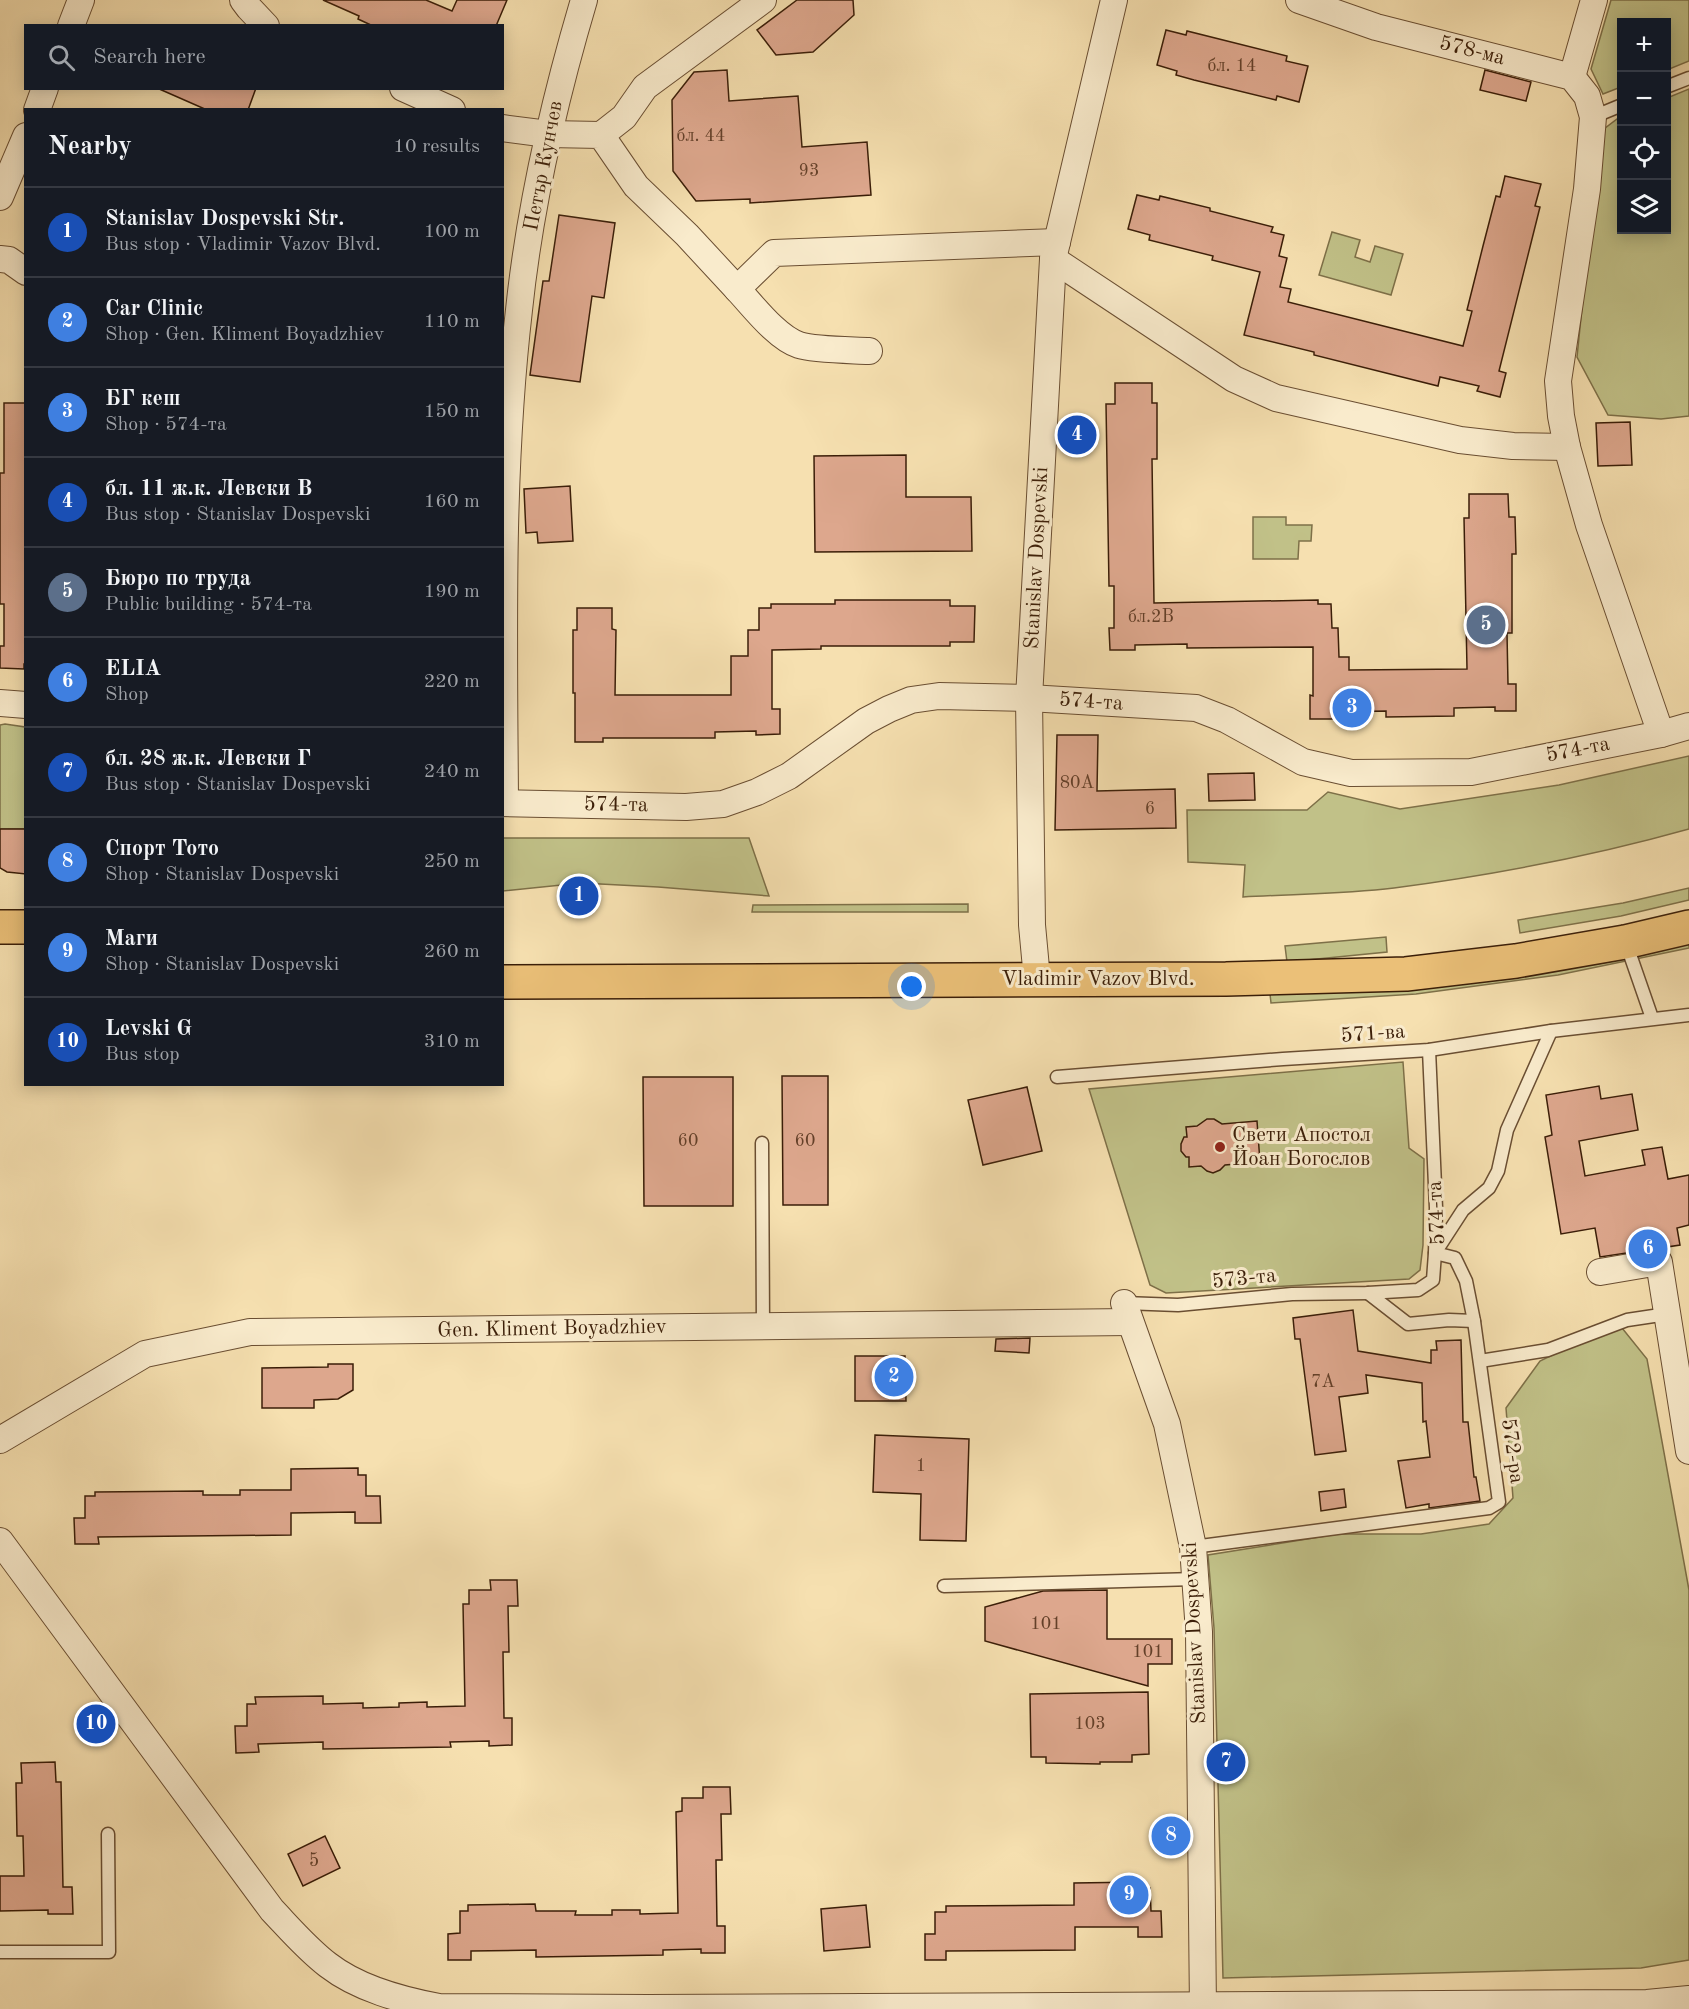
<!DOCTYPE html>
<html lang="en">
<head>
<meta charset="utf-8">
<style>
	body { margin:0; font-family:"Old Standard TT",serif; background:#20242c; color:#f1f3f6 }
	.controls { position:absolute; right:18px; top:18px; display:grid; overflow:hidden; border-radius:0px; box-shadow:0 3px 15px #0003 }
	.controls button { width:54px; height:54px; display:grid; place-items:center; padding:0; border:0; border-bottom:2px solid #363941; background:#171b24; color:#f1f3f6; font:30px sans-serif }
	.you { position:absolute; left:912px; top:987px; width:21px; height:21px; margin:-15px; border:4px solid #fff; border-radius:50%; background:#1a73e8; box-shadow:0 0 0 9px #1a73e833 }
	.badge { display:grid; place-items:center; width:39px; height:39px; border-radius:50%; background:#c59692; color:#fff; font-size:20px; font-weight:700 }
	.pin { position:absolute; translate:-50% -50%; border:3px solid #fff; box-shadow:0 2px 6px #0006 }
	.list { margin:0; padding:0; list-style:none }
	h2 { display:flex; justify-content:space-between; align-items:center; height:78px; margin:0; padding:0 24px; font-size:26px }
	h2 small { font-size:20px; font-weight:400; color:#9ea1a6 }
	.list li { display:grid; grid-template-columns:39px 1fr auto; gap:18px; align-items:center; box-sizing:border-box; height:90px; padding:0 24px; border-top:2px solid #363941 }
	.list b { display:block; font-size:22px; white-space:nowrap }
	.list p { margin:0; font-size:20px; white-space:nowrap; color:#9ea1a6 }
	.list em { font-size:20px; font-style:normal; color:#9ea1a6 }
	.icon { flex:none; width:33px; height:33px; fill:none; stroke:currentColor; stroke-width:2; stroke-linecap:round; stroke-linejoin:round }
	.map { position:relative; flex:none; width:1689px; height:2009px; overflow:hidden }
	.search { position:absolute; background:#171b24; box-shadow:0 3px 15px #0003; left:24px; top:24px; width:480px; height:66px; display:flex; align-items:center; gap:15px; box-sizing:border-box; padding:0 21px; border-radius:0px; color:#9ea1a6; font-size:22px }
	.panel { position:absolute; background:#171b24; box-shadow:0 3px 15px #0003; left:24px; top:108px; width:480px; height:978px; border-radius:0px }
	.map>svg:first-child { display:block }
</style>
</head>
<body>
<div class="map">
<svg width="1689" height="2009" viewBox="0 0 1689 2009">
	<rect width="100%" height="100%" fill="#f6e0b0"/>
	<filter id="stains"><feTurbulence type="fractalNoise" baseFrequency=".00333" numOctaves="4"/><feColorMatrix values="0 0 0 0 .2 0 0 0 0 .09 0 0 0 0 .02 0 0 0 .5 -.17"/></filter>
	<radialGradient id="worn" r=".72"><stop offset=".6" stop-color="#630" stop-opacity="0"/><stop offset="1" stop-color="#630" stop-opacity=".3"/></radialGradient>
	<g fill="#c1c188" stroke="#7e7048" stroke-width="1.5">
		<path d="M 1611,0 L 1689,0 L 1689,61 L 1667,70 L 1666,22 L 1622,22 L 1621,87 L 1603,94 L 1591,69 Z"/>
		<path d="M 1689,89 L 1689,416 L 1661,419 L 1608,415 L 1577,357 L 1600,132 L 1621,116 L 1622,230 L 1666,230 L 1667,98 Z"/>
		<path d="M 1332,232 L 1360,240 L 1355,257 L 1370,262 L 1375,246 L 1403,254 L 1391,295 L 1319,275 Z"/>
		<path d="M 1253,517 L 1286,517 L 1286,525 L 1312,525 L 1311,541 L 1299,541 L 1298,559 L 1253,559 Z"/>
		<path d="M 5,724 L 25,727 L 25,829 L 0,829 L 0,725 Z"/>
		<path d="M 1689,756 L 1689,829 C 1593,856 1493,875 1394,888 C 1344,894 1293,894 1243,897 L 1245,865 L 1188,862 L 1187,810 L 1307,810 L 1328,792 L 1400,809 L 1559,785 Z"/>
		<path d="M 503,838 L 749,838 L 769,896 L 658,887 L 581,883 L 503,891 Z"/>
		<path d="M 1689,888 L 1689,900 L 1621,916 L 1520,933 L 1518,920 L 1623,903 Z"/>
		<path d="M 968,904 L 968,912 L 752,912 L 753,905 Z"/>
		<path d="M 1386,937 L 1387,952 L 1287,962 L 1285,946 Z"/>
		<path d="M 1689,938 L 1689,948 L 1558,975 L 1416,994 L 1271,1003 L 1270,994 Z"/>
		<path d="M 1403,1062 L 1409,1148 L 1424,1159 L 1423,1245 L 1420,1270 L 1409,1279 L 1166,1293 L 1150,1285 L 1089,1089 Z"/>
		<path d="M 1618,1323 L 1647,1359 L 1689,1590 L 1689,1960 L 1641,1968 L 1223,1978 L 1214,1628 L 1208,1555 L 1338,1534 L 1421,1534 L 1489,1524 L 1513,1498 L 1506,1408 L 1540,1361 Z"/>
	</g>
	<g fill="#dda78d" stroke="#3b1e08" stroke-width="1.5">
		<path d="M 323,0 L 426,0 L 452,11 L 457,0 L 507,0 L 496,26 L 373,26 L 358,19 L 359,16 Z"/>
		<path d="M 797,0 L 853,0 L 854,15 L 813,52 L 776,55 L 757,30 Z"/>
		<path d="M 1166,30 L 1186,35 L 1187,31 L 1287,56 L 1286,61 L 1308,66 L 1299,102 L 1277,96 L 1276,100 L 1194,80 L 1176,75 L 1177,71 L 1157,65 Z"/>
		<path d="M 727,70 L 729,101 L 798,96 L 802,147 L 867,142 L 871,195 L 750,203 L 750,199 L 696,201 L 673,171 L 672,100 L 694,72 Z"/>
		<path d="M 1485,70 L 1531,82 L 1526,101 L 1480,90 Z"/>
		<path d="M 157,88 L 256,88 L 248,110 L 207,110 Z"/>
		<path d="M 1505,176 L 1541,184 L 1535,206 L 1540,207 L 1499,371 L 1506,373 L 1500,397 L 1477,391 L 1479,386 L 1440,377 L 1438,386 L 1314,355 L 1314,352 L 1244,335 L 1260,272 L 1212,260 L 1213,256 L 1149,240 L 1150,235 L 1128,229 L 1137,195 L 1159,200 L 1160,196 L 1210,208 L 1210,211 L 1273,227 L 1271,232 L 1284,235 L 1279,256 L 1287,258 L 1280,287 L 1291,289 L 1288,302 L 1463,346 L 1472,311 L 1467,310 L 1483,246 L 1496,196 L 1500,197 Z"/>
		<path d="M 559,215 L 615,223 L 604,298 L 592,296 L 580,382 L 530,375 L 543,281 L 549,281 Z"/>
		<path d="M 1115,383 L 1152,383 L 1152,403 L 1157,403 L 1157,459 L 1152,459 L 1154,603 L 1318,600 L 1318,604 L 1331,604 L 1332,628 L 1338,628 L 1339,657 L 1349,657 L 1349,670 L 1467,669 L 1464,518 L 1469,518 L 1469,494 L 1508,494 L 1509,517 L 1515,517 L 1516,554 L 1512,554 L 1512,633 L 1507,633 L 1508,684 L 1516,684 L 1516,711 L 1495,711 L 1495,707 L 1454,708 L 1454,716 L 1386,717 L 1386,711 L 1335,712 L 1335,719 L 1310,719 L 1310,695 L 1313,696 L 1313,647 L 1187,648 L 1187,644 L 1135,645 L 1135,650 L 1110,650 L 1109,628 L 1114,628 L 1114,586 L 1109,586 L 1106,404 L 1115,404 Z"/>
		<path d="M 4,403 L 26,403 L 26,664 L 24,664 L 24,669 L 0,668 L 0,646 L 4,646 L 4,604 L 0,604 L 0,473 L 4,473 Z"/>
		<path d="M 1630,422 L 1632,465 L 1598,466 L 1596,423 Z"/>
		<path d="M 906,455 L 906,497 L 971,497 L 972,551 L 815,552 L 814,456 Z"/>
		<path d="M 570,486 L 573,541 L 538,543 L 537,532 L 526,533 L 524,489 Z"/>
		<path d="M 835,600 L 950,600 L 950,606 L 975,606 L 974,642 L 950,642 L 950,646 L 821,646 L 821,649 L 772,650 L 772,709 L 780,709 L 780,734 L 756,735 L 756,731 L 715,732 L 715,738 L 603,738 L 603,742 L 575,742 L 575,693 L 573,693 L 573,630 L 577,630 L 577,608 L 612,608 L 612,629 L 616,630 L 615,695 L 731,695 L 731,656 L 748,656 L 748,630 L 759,630 L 759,608 L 771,608 L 771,604 L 835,604 Z"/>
		<path d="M 1057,735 L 1098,735 L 1097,791 L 1175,789 L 1176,828 L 1055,830 Z"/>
		<path d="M 1254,773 L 1255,800 L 1209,801 L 1208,774 Z"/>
		<path d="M 0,829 L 26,829 L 26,874 L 7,872 L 0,868 Z"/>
		<path d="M 782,1076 L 828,1076 L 828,1205 L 783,1205 Z"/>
		<path d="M 643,1077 L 733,1077 L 733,1206 L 644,1206 Z"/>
		<path d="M 1599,1086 L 1601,1099 L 1632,1094 L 1638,1130 L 1579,1141 L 1585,1176 L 1645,1165 L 1642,1150 L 1662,1147 L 1668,1179 L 1689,1175 L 1689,1225 L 1677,1228 L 1680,1245 L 1600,1257 L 1595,1228 L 1561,1234 L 1545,1137 L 1552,1135 L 1546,1095 Z"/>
		<path d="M 1027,1087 L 1042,1151 L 983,1165 L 968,1100 Z"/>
		<path d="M 1207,1119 L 1214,1119 L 1222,1124 L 1257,1121 L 1260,1162 L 1225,1165 L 1220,1170 L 1213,1173 L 1207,1171 L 1201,1166 L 1189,1167 L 1189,1157 L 1186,1157 L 1181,1151 L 1181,1144 L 1184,1137 L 1187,1137 L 1186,1127 L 1197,1126 Z"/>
		<path d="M 1353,1310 L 1358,1351 L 1431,1363 L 1431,1350 L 1437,1350 L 1436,1341 L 1461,1340 L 1463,1422 L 1468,1422 L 1474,1477 L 1476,1477 L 1480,1501 L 1429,1508 L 1429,1504 L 1406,1508 L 1398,1461 L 1430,1457 L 1426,1421 L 1423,1422 L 1422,1383 L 1366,1375 L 1368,1393 L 1339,1397 L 1346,1451 L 1315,1455 L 1300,1339 L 1295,1339 L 1293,1318 Z"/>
		<path d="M 1030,1338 L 1029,1353 L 995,1351 L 996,1339 Z"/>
		<path d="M 855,1356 L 905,1356 L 906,1401 L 855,1401 Z"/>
		<path d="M 328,1364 L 353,1364 L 353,1390 L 338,1399 L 314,1400 L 314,1408 L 262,1408 L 262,1368 L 328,1367 Z"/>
		<path d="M 875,1435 L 969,1439 L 966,1541 L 920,1540 L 921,1494 L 873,1492 Z"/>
		<path d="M 358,1468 L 358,1475 L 366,1475 L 366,1496 L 380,1496 L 381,1523 L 355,1523 L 355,1512 L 291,1513 L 291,1535 L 98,1537 L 99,1544 L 75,1544 L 74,1518 L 85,1518 L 85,1496 L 95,1496 L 95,1492 L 203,1491 L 203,1495 L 240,1495 L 240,1490 L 291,1490 L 291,1469 Z"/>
		<path d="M 1344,1489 L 1346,1507 L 1321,1511 L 1319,1492 Z"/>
		<path d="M 490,1580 L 517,1580 L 518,1606 L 508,1606 L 509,1652 L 503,1652 L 504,1718 L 512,1718 L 512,1745 L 489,1746 L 489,1741 L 450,1742 L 451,1747 L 323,1749 L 323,1742 L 258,1744 L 259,1752 L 236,1753 L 235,1726 L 247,1726 L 247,1704 L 256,1704 L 255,1697 L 323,1696 L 323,1704 L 363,1703 L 363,1708 L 399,1707 L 399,1703 L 427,1702 L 427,1707 L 465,1706 L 463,1604 L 469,1604 L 469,1590 L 491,1590 Z"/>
		<path d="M 1107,1590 L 1107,1639 L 1172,1639 L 1172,1664 L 1148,1664 L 1148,1686 L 985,1641 L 985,1607 L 1043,1591 Z"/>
		<path d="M 1148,1692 L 1149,1754 L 1132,1755 L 1132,1762 L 1100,1762 L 1100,1764 L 1046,1763 L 1046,1757 L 1031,1757 L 1030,1694 Z"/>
		<path d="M 55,1762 L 56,1782 L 61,1782 L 63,1887 L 72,1887 L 73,1914 L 48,1914 L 48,1910 L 0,1911 L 0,1876 L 24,1876 L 23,1836 L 17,1836 L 16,1783 L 22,1783 L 21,1763 Z"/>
		<path d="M 703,1787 L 730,1787 L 731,1814 L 721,1814 L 722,1860 L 716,1860 L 717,1926 L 725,1926 L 725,1953 L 701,1953 L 701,1949 L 663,1950 L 663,1955 L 536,1957 L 536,1950 L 471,1951 L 471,1960 L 448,1960 L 448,1934 L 460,1933 L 460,1911 L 468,1911 L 468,1905 L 535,1904 L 536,1911 L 576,1911 L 575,1915 L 612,1915 L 612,1910 L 640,1910 L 640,1914 L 678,1913 L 676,1812 L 682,1811 L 682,1798 L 703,1798 Z"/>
		<path d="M 325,1836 L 340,1868 L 303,1886 L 288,1854 Z"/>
		<path d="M 1142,1882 L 1142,1889 L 1150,1888 L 1151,1911 L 1161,1911 L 1162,1937 L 1138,1937 L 1138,1927 L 1075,1927 L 1075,1950 L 946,1951 L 946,1960 L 925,1960 L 925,1934 L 935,1934 L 935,1912 L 946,1912 L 946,1906 L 1074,1905 L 1074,1883 Z"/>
		<path d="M 866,1905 L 870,1947 L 824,1951 L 821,1909 Z"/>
	</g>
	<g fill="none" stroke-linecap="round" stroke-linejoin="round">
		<defs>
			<g id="lane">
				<path d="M 1666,87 L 1689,78"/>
				<path d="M 1593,117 L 1622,105"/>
				<path d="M 1626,943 L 1652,1018"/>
				<path d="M 1057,1077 L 1283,1059 L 1429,1050 L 1551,1031 L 1689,1015"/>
				<path d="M 762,1143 L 763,1326"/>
				<path d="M 1368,1293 L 1408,1324 L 1449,1320 L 1474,1321"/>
				<path d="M 1124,1303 L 1178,1305 L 1292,1294 L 1368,1293 L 1418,1290 L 1433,1280 L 1435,1253 L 1463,1210 L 1489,1188 L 1498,1171 L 1507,1130 L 1551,1031"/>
				<path d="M 1480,1361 L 1548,1350 L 1627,1320 L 1667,1314"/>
				<path d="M 1193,1547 L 1489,1508 L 1499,1502 L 1474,1321 L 1466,1281 L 1455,1258 L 1435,1253 L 1436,1208 L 1429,1050"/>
				<path d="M 944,1586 L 1195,1579"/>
				<path d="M 0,1952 L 109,1952 L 108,1834"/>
			</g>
			<g id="street">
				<path d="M 243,0 L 249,8 L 266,26"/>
				<path d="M 1299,0 L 1376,27 L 1572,77 L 1587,96 L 1593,117 L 1587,189 L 1558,381 L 1561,416 L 1567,447 L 1589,525 L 1661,734"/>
				<path d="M 71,26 L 81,0"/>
				<path d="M 1572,77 L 1594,0"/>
				<path d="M 403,88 L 452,110"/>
				<path d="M 37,110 L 45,88"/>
				<path d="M 502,128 L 548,134 L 601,135 L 636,186 L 687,235 L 737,289"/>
				<path d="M 601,135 L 624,117 L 645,87 L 763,0"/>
				<path d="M 0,197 L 26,136"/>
				<path d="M 0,259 L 9,260 L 26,272"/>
				<path d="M 1053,259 L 1234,379 L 1276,398 L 1460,440 L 1513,446 L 1567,447"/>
				<path d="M 869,351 C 852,350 814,350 799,345 C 777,338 753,306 737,289 L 774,253 L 1057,242"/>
				<path d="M 0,703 L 26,705"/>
				<path d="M 502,803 L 686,807 L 723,804 L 757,792 L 789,776 L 866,721 L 889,709 L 911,700 L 939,696 L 1029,698 L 1196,708 L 1227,720 L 1303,762 L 1351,773 L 1471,772 L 1661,734 L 1689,726"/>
				<path d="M 505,803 C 504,638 500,473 519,310 C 530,205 554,101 584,0"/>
				<path d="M 1037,979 L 1032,925 L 1029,698 L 1053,259 L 1114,0"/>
				<path d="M 1600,1272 L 1659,1262 L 1689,1451"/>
				<path d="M 1124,1303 L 1167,1424 L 1193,1547 L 1199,1632 L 1203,2009"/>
				<path d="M 0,1440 L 145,1354 L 250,1332 L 1130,1322"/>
				<path d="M 0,1541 L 272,1910 C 290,1929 307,1949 328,1965 C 359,1989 401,2000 439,2007 L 648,2008 L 1647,2003 L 1689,1999"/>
			</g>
			<g id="primary">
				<path d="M 0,927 L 26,927"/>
				<path d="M 502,982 L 1226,979 L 1406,974 L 1516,961 L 1625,942 L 1689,927"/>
			</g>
		</defs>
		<use href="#lane" stroke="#6a4e32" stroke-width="15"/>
		<use href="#street" stroke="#6a4e32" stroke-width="28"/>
		<use href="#primary" stroke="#3b1e08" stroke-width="36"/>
		<use href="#lane" stroke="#f9ebcc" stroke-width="12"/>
		<use href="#street" stroke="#f9ebcc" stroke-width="26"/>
		<use href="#primary" stroke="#ebc078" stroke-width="33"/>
	</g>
	<circle fill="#8f2418" stroke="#f9ebcc" stroke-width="2" cx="1220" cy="1147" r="6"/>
	<g text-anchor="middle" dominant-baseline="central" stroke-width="6" stroke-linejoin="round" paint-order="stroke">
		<g font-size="18" fill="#644029">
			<text x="1232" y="66">бл. 14</text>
			<text x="701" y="136">бл. 44</text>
			<text x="809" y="171">93</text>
			<text x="1151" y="617">бл.2В</text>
			<text x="1077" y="783">80А</text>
			<text x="1150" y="809">6</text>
			<text x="688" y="1141">60</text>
			<text x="805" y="1141">60</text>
			<text x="1323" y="1382">7А</text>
			<text x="921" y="1466">1</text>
			<text x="1046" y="1624">101</text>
			<text x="1148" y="1652">101</text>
			<text x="1090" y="1724">103</text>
			<text x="314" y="1861">5</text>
		</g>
		<g font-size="21" fill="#3b1e08" stroke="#f9ebcc">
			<text transform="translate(1472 51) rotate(14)">578-ма</text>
			<text transform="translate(544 166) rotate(-79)">Петър Кунчев</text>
			<text transform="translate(1037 558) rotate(-87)">Stanislav Dospevski</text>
			<text transform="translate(1091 702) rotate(4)">574-та</text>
			<text transform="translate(1578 750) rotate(-11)">574-та</text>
			<text transform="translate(616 805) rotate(1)">574-та</text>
			<text x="1098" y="979">Vladimir Vazov Blvd.</text>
			<text transform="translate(1373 1034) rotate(-4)">571-ва</text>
			<text transform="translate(1437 1213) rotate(-93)">574-та</text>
			<text transform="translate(1244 1279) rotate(-6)">573-та</text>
			<text transform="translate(552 1329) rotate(-1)">Gen. Kliment Boyadzhiev</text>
			<text transform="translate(1512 1451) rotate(82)">572-ра</text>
			<text transform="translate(1195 1633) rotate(-93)">Stanislav Dospevski</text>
		</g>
		<g font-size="21" fill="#3b1e08" stroke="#f9ebcc" text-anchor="start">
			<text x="1232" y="1135">Свети Апостол<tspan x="1232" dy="24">Йоан Богослов</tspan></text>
		</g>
	</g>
	<rect width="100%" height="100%" filter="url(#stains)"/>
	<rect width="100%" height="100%" fill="url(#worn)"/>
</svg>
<div class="controls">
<button>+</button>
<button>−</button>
<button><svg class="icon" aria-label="locate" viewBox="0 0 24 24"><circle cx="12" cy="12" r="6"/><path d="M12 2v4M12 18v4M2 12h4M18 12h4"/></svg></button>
<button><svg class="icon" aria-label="layers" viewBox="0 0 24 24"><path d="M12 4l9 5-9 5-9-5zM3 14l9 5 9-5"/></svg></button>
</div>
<div class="you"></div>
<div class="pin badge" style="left:579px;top:896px;background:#1a4fb4">1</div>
<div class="pin badge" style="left:894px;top:1377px;background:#3f7fe0">2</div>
<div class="pin badge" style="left:1352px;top:708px;background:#3f7fe0">3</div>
<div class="pin badge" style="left:1077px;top:435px;background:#1a4fb4">4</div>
<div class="pin badge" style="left:1486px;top:625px;background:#5c6f8a">5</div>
<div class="pin badge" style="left:1648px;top:1249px;background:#3f7fe0">6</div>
<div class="pin badge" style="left:1226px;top:1762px;background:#1a4fb4">7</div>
<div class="pin badge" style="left:1171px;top:1836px;background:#3f7fe0">8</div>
<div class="pin badge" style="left:1129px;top:1895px;background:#3f7fe0">9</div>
<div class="pin badge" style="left:96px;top:1724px;background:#1a4fb4">10</div>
<div class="search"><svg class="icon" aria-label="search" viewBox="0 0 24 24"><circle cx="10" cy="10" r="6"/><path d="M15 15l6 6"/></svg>Search here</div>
<section class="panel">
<h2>Nearby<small>10 results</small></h2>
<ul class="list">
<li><span class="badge" style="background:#1a4fb4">1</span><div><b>Stanislav Dospevski Str.</b><p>Bus stop · Vladimir Vazov Blvd.</p></div><em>100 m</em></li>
<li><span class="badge" style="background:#3f7fe0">2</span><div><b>Car Clinic</b><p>Shop · Gen. Kliment Boyadzhiev</p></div><em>110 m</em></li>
<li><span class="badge" style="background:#3f7fe0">3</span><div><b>БГ кеш</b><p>Shop · 574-та</p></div><em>150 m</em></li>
<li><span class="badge" style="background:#1a4fb4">4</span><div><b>бл. 11 ж.к. Левски В</b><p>Bus stop · Stanislav Dospevski</p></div><em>160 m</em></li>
<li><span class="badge" style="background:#5c6f8a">5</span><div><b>Бюро по труда</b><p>Public building · 574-та</p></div><em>190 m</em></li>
<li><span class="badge" style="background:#3f7fe0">6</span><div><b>ELIA</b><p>Shop</p></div><em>220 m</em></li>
<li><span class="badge" style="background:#1a4fb4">7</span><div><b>бл. 28 ж.к. Левски Г</b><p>Bus stop · Stanislav Dospevski</p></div><em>240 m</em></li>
<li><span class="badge" style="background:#3f7fe0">8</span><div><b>Спорт Тото</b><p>Shop · Stanislav Dospevski</p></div><em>250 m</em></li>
<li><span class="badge" style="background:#3f7fe0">9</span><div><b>Маги</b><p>Shop · Stanislav Dospevski</p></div><em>260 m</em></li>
<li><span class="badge" style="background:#1a4fb4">10</span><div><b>Levski G</b><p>Bus stop</p></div><em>310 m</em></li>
</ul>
</section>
</div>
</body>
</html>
